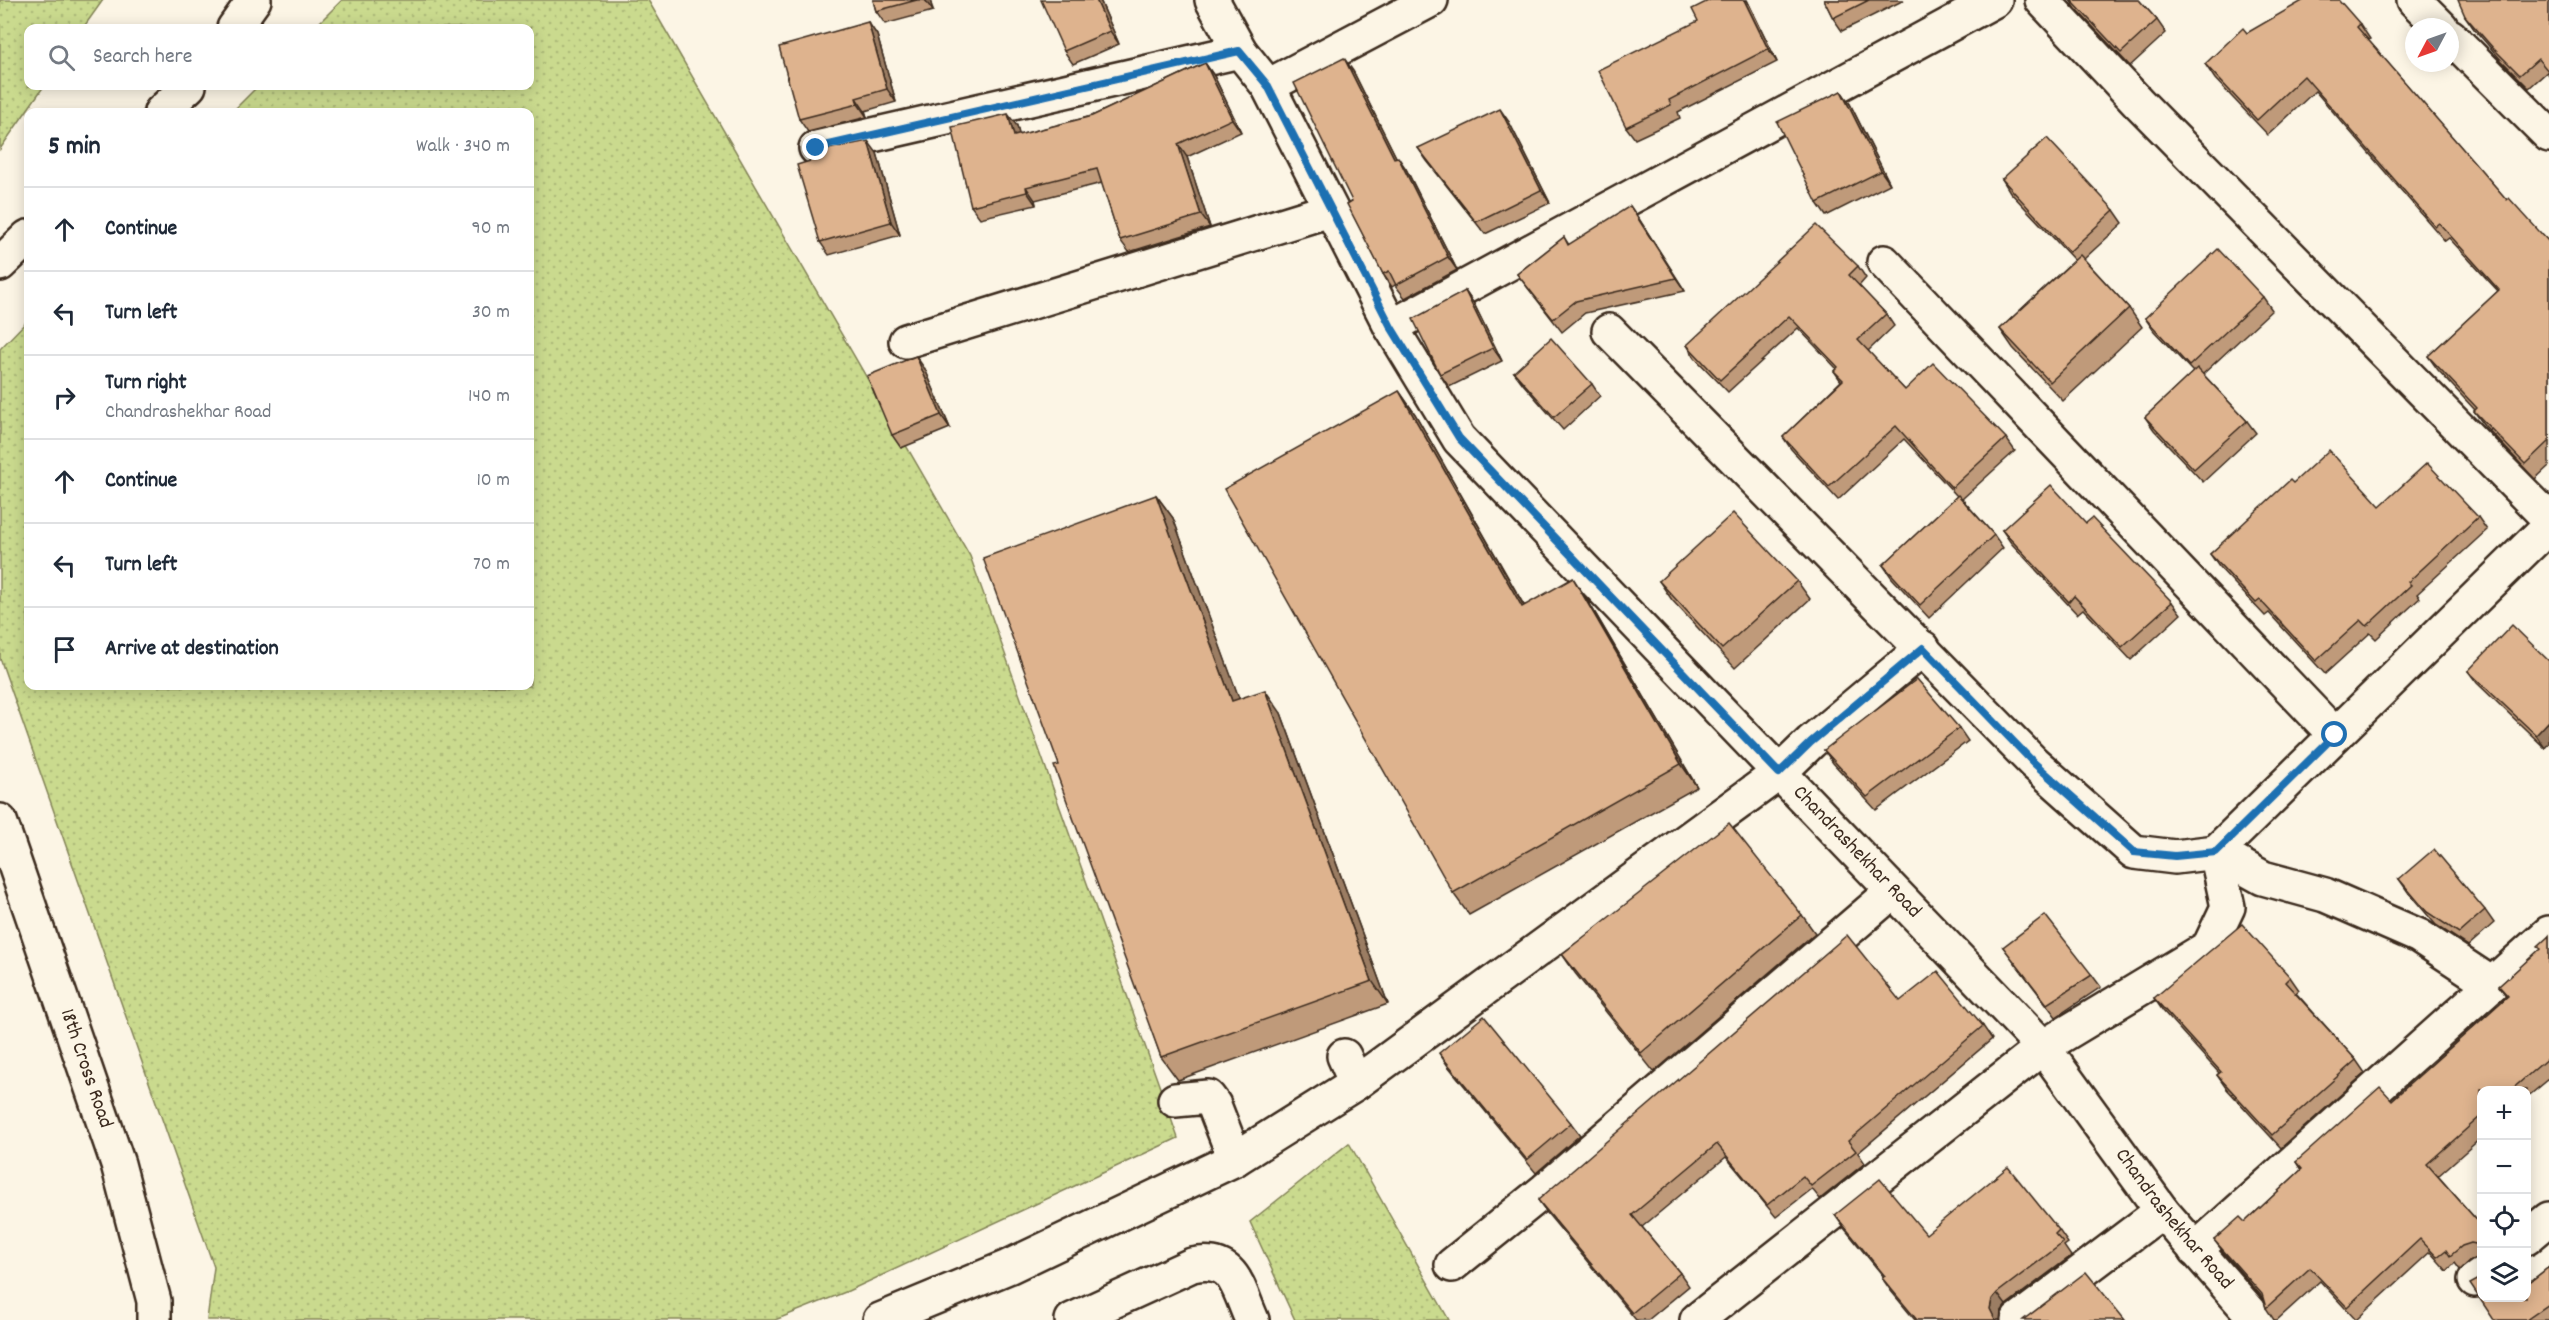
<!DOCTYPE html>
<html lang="en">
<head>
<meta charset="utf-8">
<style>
	body { margin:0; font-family:Dekko,sans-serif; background:#f2f2f3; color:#1f2937 }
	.controls { position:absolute; right:18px; bottom:18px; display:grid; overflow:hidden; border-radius:12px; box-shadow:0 3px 15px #0003 }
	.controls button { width:54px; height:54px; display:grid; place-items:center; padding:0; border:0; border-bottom:2px solid #e0e1e3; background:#fff; color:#1f2937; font:30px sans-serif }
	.compass { position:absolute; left:2405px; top:18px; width:54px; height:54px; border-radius:50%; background:#fff; box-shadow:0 3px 15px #0003; rotate:229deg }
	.stop { position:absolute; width:18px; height:18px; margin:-14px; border:4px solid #1f6fb2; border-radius:50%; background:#fff }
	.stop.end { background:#1f6fb2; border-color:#fff; box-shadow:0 2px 6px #0008 }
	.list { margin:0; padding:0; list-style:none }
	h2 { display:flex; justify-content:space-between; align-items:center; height:78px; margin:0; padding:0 24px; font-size:26px }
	h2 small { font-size:20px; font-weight:400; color:#747a83 }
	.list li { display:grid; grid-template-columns:39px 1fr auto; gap:18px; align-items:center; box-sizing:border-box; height:84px; padding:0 24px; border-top:2px solid #e0e1e3 }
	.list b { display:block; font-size:22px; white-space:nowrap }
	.list p { margin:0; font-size:20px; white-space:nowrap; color:#747a83 }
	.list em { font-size:20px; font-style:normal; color:#747a83 }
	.icon { flex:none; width:33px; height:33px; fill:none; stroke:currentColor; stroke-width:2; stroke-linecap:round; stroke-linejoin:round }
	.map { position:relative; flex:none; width:2549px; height:1320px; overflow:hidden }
	.search { position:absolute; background:#fff; box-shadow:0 3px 15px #0003; left:24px; top:24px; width:510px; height:66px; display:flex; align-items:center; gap:15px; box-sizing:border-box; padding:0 21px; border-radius:12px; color:#747a83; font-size:22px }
	.panel { position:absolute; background:#fff; box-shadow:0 3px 15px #0003; left:24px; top:108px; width:510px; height:582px; border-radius:12px }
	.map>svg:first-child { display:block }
</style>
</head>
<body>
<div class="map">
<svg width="2549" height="1320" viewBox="0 0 2549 1320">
	<defs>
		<pattern id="green-dots" width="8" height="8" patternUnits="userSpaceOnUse" patternTransform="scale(1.5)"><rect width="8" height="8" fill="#cada8e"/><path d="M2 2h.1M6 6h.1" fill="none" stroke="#aebb7a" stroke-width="1.8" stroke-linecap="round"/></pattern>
	</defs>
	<rect width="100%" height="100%" fill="#fcf5e5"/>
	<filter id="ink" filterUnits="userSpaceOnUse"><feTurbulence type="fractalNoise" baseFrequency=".0167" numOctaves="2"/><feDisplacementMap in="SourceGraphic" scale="12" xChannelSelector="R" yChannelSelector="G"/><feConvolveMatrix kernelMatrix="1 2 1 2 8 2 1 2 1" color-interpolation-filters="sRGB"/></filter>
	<g filter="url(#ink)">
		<g fill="url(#green-dots)" stroke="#828256" stroke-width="1.5">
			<path d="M 0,0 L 103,0 L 83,28 L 28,28 L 28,86 L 44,86 L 0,149 Z"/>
			<path d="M 342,0 L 648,0 L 970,556 L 1178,1138 L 848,1291 L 775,1320 L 207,1320 L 214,1267 L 0,658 L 0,349 L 28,320 L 28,686 L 530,686 L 530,112 L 232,112 L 258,86 L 530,86 L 530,28 L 314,28 Z"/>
			<path d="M 1349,1143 L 1449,1320 L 1295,1320 L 1250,1222 Z"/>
		</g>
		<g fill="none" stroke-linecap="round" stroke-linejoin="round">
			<defs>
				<g id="minor">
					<path d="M 2042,0 L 2138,102 L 2549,519"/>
					<path d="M 2414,0 L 2441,27"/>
					<path d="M 2450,36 L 2549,135"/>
					<path d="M 816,148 L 1240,51"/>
					<path d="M 1884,262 L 2335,735"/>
					<path d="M 1391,327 L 1995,0"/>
					<path d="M 1609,331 L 2034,763 L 2134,852 L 2175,857 L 2216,852 L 2263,878 L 2325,895 L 2419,936 L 2492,984"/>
					<path d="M 906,341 L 1330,210"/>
					<path d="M 1344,1056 L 1356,1083"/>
					<path d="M 1175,1100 L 1208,1097 L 1214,1105 L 1235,1159"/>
					<path d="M 2526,1238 L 2549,1219"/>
					<path d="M 2195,1250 L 2549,933"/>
					<path d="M 1452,1265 L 1545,1190 L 1892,892"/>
					<path d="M 2475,1280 L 2482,1275"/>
					<path d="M 880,1320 L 1008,1267 L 1235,1159 L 1356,1083 L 1779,773 L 1811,742 L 1923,648"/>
					<path d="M 1072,1320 L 1192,1265 C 1235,1256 1237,1287 1252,1320"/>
					<path d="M 1697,1320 L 2043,1047 L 2209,947 L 2228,907 L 2216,852 L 2549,526"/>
					<path d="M 2018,1320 L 2162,1211"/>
				</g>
				<g id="tertiary">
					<path d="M 1212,0 L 1240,51 L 1268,86 L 1431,0"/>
					<path d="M 234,28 L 254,0"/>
					<path id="s1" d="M 1268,86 L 1391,327 L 1459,439 L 2043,1047 L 2162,1211 L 2257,1320"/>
					<path d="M 161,112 L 189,86"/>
					<path d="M 0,264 L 28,237"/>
					<path id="s2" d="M 0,821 L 118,1164 L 154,1301 L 154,1320"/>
				</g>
			</defs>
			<use href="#minor" stroke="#3b2a1e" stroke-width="38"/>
			<use href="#tertiary" stroke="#3b2a1e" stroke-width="38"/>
			<use href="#minor" stroke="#fcf5e5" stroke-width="33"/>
			<use href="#tertiary" stroke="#fcf5e5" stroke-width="33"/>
		</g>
		<g fill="#bf9a7a" stroke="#3b2a1e" stroke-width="1.5">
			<path d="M 873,0 L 930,0 L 933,11 L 885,24 L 876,11 Z"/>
			<path d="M 1100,0 L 1119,44 L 1073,64 L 1064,51 Z"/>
			<path d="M 1710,0 L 1747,0 L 1777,62 L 1678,112 L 1680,118 L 1635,139 L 1626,127 L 1698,21 Z"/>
			<path d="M 1824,0 L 1904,0 L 1842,31 L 1833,18 Z"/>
			<path d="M 2070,0 L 2139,0 L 2157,20 L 2166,33 L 2130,66 L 2076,9 Z"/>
			<path d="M 2549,0 L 2549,75 L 2547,72 L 2529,88 L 2502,61 L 2474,29 L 2465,16 Z"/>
			<path d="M 868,22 L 877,35 L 896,102 L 865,111 L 867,117 L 808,132 L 799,119 Z"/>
			<path d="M 2360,24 L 2370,39 L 2368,40 L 2507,200 L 2549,242 L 2549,466 L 2535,479 L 2484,425 L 2474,411 L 2475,410 L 2438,370 L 2428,356 L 2498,291 L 2449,238 L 2445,241 L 2315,91 L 2268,135 L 2215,79 L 2205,64 Z"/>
			<path d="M 1205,63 L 1214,76 L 1241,132 L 1187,157 L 1210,227 L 1129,252 L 1120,240 L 1102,183 L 1035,200 L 1036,205 L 980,218 L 971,206 L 1017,126 L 1019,135 L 1092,116 Z"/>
			<path d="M 1353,71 L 1396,157 L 1406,169 L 1457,270 L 1405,298 L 1395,285 L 1392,287 L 1383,274 L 1352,201 Z"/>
			<path d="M 1841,91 L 1850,104 L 1890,184 L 1826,216 L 1817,203 Z"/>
			<path d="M 1509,122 L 1550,203 L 1485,234 L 1427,161 L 1418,148 Z"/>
			<path d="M 877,153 L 900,235 L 829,255 L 820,242 L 810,161 Z"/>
			<path d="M 2002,179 L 2114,210 L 2123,223 L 2084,259 L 2129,308 L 2142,327 L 2063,401 L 2013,348 L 2000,329 L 2074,260 L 2010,192 Z"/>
			<path d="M 1639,219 L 1685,291 L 1585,313 L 1562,332 L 1517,274 L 1564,237 L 1569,245 Z"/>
			<path d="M 1858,266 L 1866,278 L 1859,286 L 1886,314 L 1894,326 L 1868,351 L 1905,390 L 2006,438 L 2015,451 L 1962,499 L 1994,535 L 2003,548 L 1929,618 L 1892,578 L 1883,565 L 1957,496 L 1904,439 L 1838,500 L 1791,449 L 1783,437 L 1841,381 L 1834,371 L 1836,368 L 1798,328 L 1728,392 L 1695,358 L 1687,345 Z"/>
			<path d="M 1465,291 L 1474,304 L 1502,361 L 1449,387 L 1440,374 Z"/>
			<path d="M 2263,297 L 2272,310 L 2203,374 L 2247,421 L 2256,433 L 2203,482 L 2154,430 L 2145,417 L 2193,372 L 2154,331 L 2145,318 Z"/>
			<path d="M 925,369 L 950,428 L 901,448 L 892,435 Z"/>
			<path d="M 1514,372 L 1592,384 L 1600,396 L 1563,430 L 1523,384 Z"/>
			<path d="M 1399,391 L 1415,414 L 1524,605 L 1588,601 L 1697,787 L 1469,915 L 1453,893 Z"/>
			<path d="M 2293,483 L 2380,506 L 2478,517 L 2487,530 L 2417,594 L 2420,598 L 2376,639 L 2370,633 L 2325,674 L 2269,613 L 2265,616 L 2219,567 L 2210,554 Z"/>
			<path d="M 1156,495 L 1173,518 L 1239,699 L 1281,713 L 1388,1004 L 1178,1080 L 1161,1057 L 1059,765 Z"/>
			<path d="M 2086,523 L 2172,602 L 2181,614 L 2131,660 L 2083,609 L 2077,614 L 2011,543 L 2002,530 Z"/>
			<path d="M 1659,581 L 1797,581 L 1810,599 L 1735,668 L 1672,600 Z"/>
			<path d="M 2549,661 L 2545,748 L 2477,683 L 2468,671 Z"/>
			<path d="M 1959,728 L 1968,741 L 1876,810 L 1833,763 L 1824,750 Z"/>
			<path d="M 2399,879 L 2485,910 L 2494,923 L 2468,946 L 2436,925 L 2408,892 Z"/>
			<path d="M 1802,915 L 1815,933 L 1654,1072 L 1575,973 L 1562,954 Z"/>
			<path d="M 2549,936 L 2549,1079 L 2526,1098 L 2526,1090 L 2481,1090 L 2481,1138 L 2438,1176 L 2481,1225 L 2481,1257 L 2471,1260 L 2460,1270 L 2455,1263 L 2447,1271 L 2430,1252 L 2356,1320 L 2320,1281 L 2277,1320 L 2274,1320 L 2266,1308 L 2263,1298 L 2224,1253 L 2214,1240 L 2245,1222 L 2301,1170 L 2296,1162 L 2392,1100 L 2507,997 L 2499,986 L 2541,949 Z"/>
			<path d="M 2003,947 L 2092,975 L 2101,987 L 2056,1017 Z"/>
			<path d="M 2290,977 L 2299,990 L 2296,993 L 2356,1060 L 2365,1073 L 2281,1148 L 2226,1088 L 2217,1075 L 2219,1073 L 2163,1011 L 2154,998 Z"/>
			<path d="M 1900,1001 L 1983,1026 L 1992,1039 L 1858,1153 L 1865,1163 L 1820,1199 L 1812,1189 L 1776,1217 L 1726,1157 L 1642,1227 L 1680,1273 L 1689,1286 L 1648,1320 L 1636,1320 L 1547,1213 L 1538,1200 Z"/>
			<path d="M 1439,1053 L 1571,1123 L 1580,1135 L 1536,1173 L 1448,1066 Z"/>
			<path d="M 1835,1215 L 1926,1234 L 2059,1230 L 2068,1243 L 2064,1246 L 2071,1256 L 2006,1305 L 2001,1312 L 2000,1320 L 1915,1320 L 1891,1291 L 1882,1278 L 1884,1277 L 1844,1228 Z"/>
			<path d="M 2549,1267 L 2549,1320 L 2494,1320 L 2531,1281 Z"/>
		</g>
		<g fill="#9b7d63" stroke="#3b2a1e" stroke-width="1.5">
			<path d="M 925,0 L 930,0 L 933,11 Z"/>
			<path d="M 1096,0 L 1100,0 L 1119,44 L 1110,31 Z"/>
			<path d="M 1744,0 L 1747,0 L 1777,62 L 1768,49 Z"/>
			<path d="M 868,22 L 877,35 L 896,102 L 887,89 Z"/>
			<path d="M 1344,58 L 1353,71 L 1403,171 L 1394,158 Z"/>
			<path d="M 1205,63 L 1214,76 L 1241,132 L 1232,119 Z"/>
			<path d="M 1841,91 L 1850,104 L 1890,184 L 1881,171 Z"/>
			<path d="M 856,98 L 865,111 L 867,117 L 858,104 Z"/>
			<path d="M 1500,109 L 1509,122 L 1550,203 L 1541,190 Z"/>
			<path d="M 1008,114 L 1017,126 L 1023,149 L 1014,136 Z"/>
			<path d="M 868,141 L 877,153 L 900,235 L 891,222 Z"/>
			<path d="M 1178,144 L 1187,157 L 1210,227 L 1201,215 Z"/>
			<path d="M 1398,157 L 1406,169 L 1457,270 L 1448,257 Z"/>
			<path d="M 1026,187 L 1035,200 L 1036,205 L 1027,192 Z"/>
			<path d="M 1630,206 L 1639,219 L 1685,291 L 1676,278 Z"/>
			<path d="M 1465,291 L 1474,304 L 1502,361 L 1493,348 Z"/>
			<path d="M 916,356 L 925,369 L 950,428 L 941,415 Z"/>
			<path d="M 1399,391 L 1415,414 L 1537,629 L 1522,607 Z"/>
			<path d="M 1156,495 L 1173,518 L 1249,725 L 1232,701 Z"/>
			<path d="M 1573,578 L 1588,601 L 1697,787 L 1681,764 Z"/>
			<path d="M 1265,690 L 1281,713 L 1388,1004 L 1372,981 Z"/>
			<path d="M 2549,721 L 2549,743 L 2545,748 L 2536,735 Z"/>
			<path d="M 1997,1293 L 2006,1305 L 2001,1312 L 2000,1320 L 1995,1320 L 1990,1309 L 1992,1299 Z"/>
		</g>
		<g fill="#deb38e" stroke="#3b2a1e" stroke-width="1.5">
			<path d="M 873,0 L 917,0 L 876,11 Z"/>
			<path d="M 1041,0 L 1096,0 L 1110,31 L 1064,51 Z"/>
			<path d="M 1710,0 L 1744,0 L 1768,49 L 1669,100 L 1671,105 L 1626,127 L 1598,70 L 1698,21 L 1692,9 Z"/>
			<path d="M 1824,0 L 1869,0 L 1833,18 Z"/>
			<path d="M 2071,0 L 2139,0 L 2157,20 L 2121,53 Z"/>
			<path d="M 2304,0 L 2339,0 L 2360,24 L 2357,27 L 2507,200 L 2509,198 L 2549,242 L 2549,441 L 2525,464 L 2474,411 L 2477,408 L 2428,356 L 2499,290 L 2439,223 L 2435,226 L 2304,76 L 2257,120 L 2205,64 L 2243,28 L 2247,33 Z"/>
			<path d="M 2458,0 L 2549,0 L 2549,72 L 2538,59 L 2520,75 L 2493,48 L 2465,16 Z"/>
			<path d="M 868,22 L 887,89 L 856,98 L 858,104 L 799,119 L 779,47 Z"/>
			<path d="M 1344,58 L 1394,158 L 1398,157 L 1448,257 L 1396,285 L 1389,271 L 1383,274 L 1347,204 L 1352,201 L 1294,83 Z"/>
			<path d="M 1205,63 L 1232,119 L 1178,144 L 1201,215 L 1120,240 L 1097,169 L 1026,187 L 1027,192 L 971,206 L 952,127 L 1008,114 L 1014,136 L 1092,116 Z"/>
			<path d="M 1841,91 L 1881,171 L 1817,203 L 1777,122 Z"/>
			<path d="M 1500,109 L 1541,190 L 1476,222 L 1418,148 Z"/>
			<path d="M 2047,138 L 2114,210 L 2069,252 L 2002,179 Z"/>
			<path d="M 868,141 L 891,222 L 820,242 L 797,165 L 810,161 L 808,153 Z"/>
			<path d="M 1630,206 L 1676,278 L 1576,301 L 1553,319 L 1517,274 L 1564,237 L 1568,245 Z"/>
			<path d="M 1816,225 L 1858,266 L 1849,275 L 1886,314 L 1858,340 L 1905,390 L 1933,363 L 2006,438 L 1952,488 L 1896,426 L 1829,487 L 1783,437 L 1843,380 L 1834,371 L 1838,367 L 1789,316 L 1720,380 L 1687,345 Z"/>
			<path d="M 2218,249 L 2263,297 L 2189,366 L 2145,318 Z"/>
			<path d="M 2080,255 L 2129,308 L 2050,382 L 2000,329 Z"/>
			<path d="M 1465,291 L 1493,348 L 1440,374 L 1413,319 Z"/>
			<path d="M 1551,338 L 1592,384 L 1554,417 L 1514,372 Z"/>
			<path d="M 916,356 L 941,415 L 892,435 L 867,376 Z"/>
			<path d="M 2197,368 L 2247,421 L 2194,469 L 2145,417 Z"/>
			<path d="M 1399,391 L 1522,607 L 1573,578 L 1681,764 L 1453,893 L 1224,489 Z"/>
			<path d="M 2329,450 L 2380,506 L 2427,463 L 2478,517 L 2408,582 L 2411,585 L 2367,626 L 2361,620 L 2316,661 L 2260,600 L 2256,603 L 2210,554 L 2290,480 L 2293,483 Z"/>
			<path d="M 2051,485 L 2086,523 L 2092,518 L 2172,602 L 2122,647 L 2074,596 L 2069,602 L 2002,530 Z"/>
			<path d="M 1156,495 L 1232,701 L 1265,690 L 1372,981 L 1161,1057 L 1054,766 L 1059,765 L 983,558 Z"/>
			<path d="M 1958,495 L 1994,535 L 1920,605 L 1883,565 Z"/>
			<path d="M 1733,513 L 1797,581 L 1722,649 L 1659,581 Z"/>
			<path d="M 2512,625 L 2549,661 L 2549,721 L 2536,735 L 2468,671 Z"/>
			<path d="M 1917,679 L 1959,728 L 1867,797 L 1824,750 Z"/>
			<path d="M 1729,823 L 1802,915 L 1641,1053 L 1562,954 Z"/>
			<path d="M 2434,849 L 2485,910 L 2459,933 L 2427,912 L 2399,879 Z"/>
			<path d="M 2045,915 L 2092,975 L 2047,1004 L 2003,947 Z"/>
			<path d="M 2242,924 L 2290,977 L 2285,982 L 2356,1060 L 2272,1135 L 2217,1075 L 2221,1072 L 2154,998 Z"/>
			<path d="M 1847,935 L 1900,1001 L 1938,971 L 1983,1026 L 1848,1141 L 1856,1151 L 1811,1186 L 1803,1176 L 1767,1205 L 1717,1144 L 1632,1215 L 1680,1273 L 1632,1313 L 1538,1200 Z"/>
			<path d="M 2549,936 L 2549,1057 L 2511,1090 L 2481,1090 L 2481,1116 L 2427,1164 L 2481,1225 L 2481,1245 L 2471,1243 L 2462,1246 L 2450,1256 L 2446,1250 L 2437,1257 L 2420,1239 L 2347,1307 L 2310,1268 L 2266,1308 L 2262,1294 L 2214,1240 L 2240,1217 L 2245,1222 L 2302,1169 L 2296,1162 L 2380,1087 L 2392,1100 L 2508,996 L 2499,986 L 2541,948 L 2538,946 Z"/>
			<path d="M 1484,1016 L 1571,1123 L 1527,1160 L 1439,1053 Z"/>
			<path d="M 2008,1167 L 2059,1230 L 2055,1234 L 2063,1243 L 1997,1293 L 1992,1299 L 1990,1309 L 1995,1319 L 1996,1320 L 1917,1320 L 1882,1278 L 1885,1276 L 1835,1215 L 1880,1179 L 1926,1234 Z"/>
			<path d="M 2549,1267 L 2549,1304 L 2526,1320 L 2494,1320 L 2470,1284 L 2481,1278 L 2481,1298 L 2526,1298 L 2526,1274 L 2531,1281 Z"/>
			<path d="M 2086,1272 L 2125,1320 L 2023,1320 Z"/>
		</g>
	</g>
	<g fill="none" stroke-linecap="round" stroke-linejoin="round" filter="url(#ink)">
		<path stroke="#1f6fb2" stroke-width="8" d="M 816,148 L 1239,51 L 1268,86 L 1391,327 L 1459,438 L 1779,773 L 1811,742 L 1923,648 L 2034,763 L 2134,852 L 2175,856 L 2216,852 L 2335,735"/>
	</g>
	<g text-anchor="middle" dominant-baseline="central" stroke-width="4.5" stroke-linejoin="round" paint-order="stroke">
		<g font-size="21" fill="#3b2a1e" stroke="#fcf5e5">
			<text stroke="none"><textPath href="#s1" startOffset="975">Chandrashekhar Road</textPath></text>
			<text stroke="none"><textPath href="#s2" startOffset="262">18th Cross Road</textPath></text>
			<text stroke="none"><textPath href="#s1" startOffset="1461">Chandrashekhar Road</textPath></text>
		</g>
	</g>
</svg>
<div class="controls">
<button>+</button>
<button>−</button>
<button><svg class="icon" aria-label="locate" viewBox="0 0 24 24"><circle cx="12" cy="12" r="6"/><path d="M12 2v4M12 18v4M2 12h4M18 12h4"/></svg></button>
<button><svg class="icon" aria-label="layers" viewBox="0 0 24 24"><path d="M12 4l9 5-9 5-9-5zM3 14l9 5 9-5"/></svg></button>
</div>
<svg class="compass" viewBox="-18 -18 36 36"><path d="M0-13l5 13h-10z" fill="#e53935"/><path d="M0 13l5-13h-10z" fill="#747a83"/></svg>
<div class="stop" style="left:2335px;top:735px"></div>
<div class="stop end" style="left:816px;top:148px"></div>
<div class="search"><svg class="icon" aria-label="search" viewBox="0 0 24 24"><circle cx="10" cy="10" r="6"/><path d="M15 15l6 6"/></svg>Search here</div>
<section class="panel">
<h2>5 min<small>Walk · 340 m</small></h2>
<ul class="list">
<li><svg class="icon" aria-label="ahead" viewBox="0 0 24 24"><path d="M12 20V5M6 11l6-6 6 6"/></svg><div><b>Continue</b></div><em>90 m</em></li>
<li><svg class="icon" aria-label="left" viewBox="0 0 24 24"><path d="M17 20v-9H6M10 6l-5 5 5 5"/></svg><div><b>Turn left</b></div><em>30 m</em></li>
<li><svg class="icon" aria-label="right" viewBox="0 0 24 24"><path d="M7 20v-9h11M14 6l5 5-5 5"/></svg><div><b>Turn right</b><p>Chandrashekhar Road</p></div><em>140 m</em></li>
<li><svg class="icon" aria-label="ahead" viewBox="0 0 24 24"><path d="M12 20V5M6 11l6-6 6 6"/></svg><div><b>Continue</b></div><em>10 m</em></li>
<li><svg class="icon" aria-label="left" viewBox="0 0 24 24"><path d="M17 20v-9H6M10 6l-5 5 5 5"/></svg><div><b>Turn left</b></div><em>70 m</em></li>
<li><svg class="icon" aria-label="arrive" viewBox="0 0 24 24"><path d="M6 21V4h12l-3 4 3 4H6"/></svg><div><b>Arrive at destination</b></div></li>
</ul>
</section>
</div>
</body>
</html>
